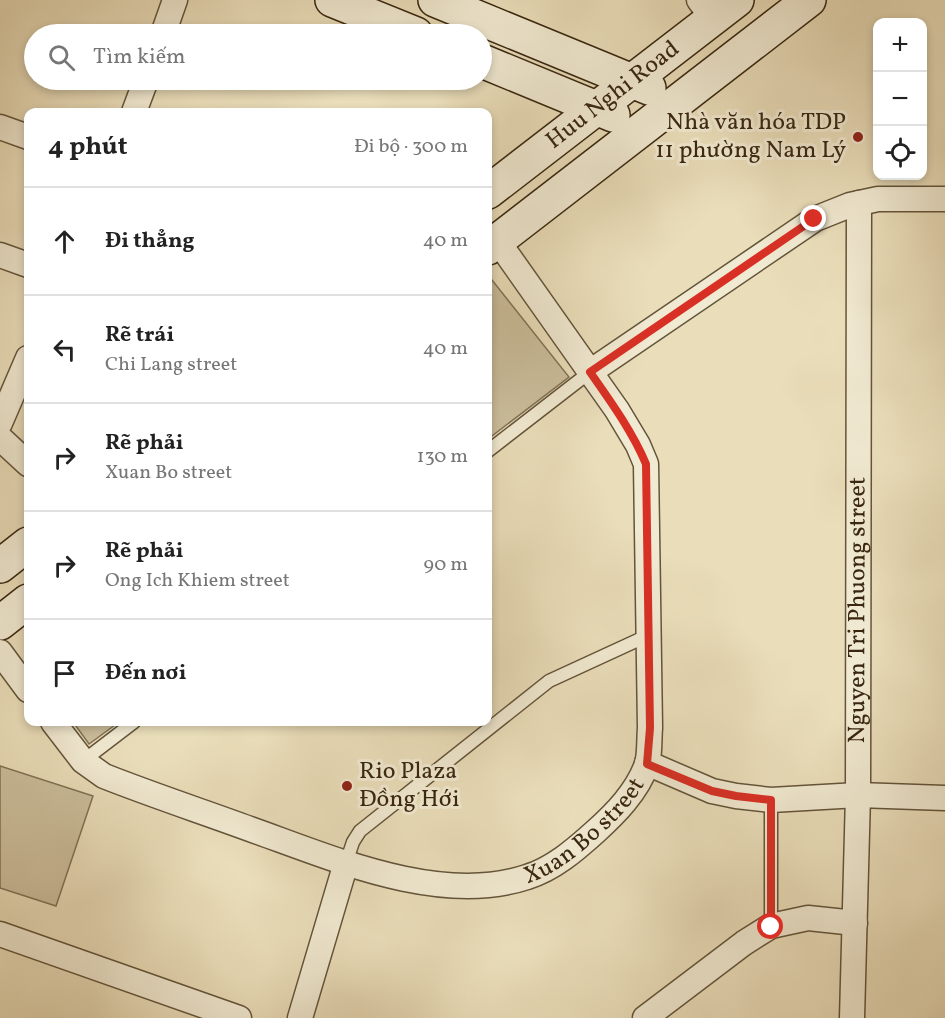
<!DOCTYPE html>
<html lang="vi">
<head>
<meta charset="utf-8">
<style>
	body { margin:0; font-family:Vollkorn,serif; background:#f2f2f2; color:#222 }
	.controls { position:absolute; right:18px; top:18px; display:grid; overflow:hidden; border-radius:12px; box-shadow:0 3px 9px #0003 }
	.controls button { width:54px; height:54px; display:grid; place-items:center; padding:0; border:0; border-bottom:2px solid #e0e0e0; background:#fff; color:#222; font:30px sans-serif }
	.stop { position:absolute; width:18px; height:18px; margin:-14px; border:4px solid #d93025; border-radius:50%; background:#fff }
	.stop.end { background:#d93025; border-color:#fff; box-shadow:0 2px 6px #0008 }
	.list { margin:0; padding:0; list-style:none }
	h2 { display:flex; justify-content:space-between; align-items:center; height:78px; margin:0; padding:0 24px; font-size:26px }
	h2 small { font-size:20px; font-weight:400; color:#767676 }
	.list li { display:grid; grid-template-columns:39px 1fr auto; gap:18px; align-items:center; box-sizing:border-box; height:108px; padding:0 24px; border-top:2px solid #e0e0e0 }
	.list b { display:block; font-size:22px; white-space:nowrap }
	.list p { margin:0; font-size:20px; white-space:nowrap; color:#767676 }
	.list em { font-size:20px; font-style:normal; color:#767676 }
	.icon { flex:none; width:33px; height:33px; fill:none; stroke:currentColor; stroke-width:2; stroke-linecap:round; stroke-linejoin:round }
	.map { position:relative; flex:none; width:945px; height:1018px; overflow:hidden }
	.search { position:absolute; background:#fff; box-shadow:0 3px 9px #0003; left:24px; top:24px; width:468px; height:66px; display:flex; align-items:center; gap:15px; box-sizing:border-box; padding:0 21px; border-radius:33px; color:#767676; font-size:22px }
	.panel { position:absolute; background:#fff; box-shadow:0 3px 9px #0003; left:24px; top:108px; width:468px; height:618px; border-radius:12px }
	.map>svg:first-child { display:block }
</style>
</head>
<body>
<div class="map">
<svg width="945" height="1018" viewBox="0 0 945 1018">
	<rect width="100%" height="100%" fill="#eadeba"/>
	<filter id="stains"><feTurbulence type="fractalNoise" baseFrequency=".00333" numOctaves="4"/><feColorMatrix values="0 0 0 0 .2 0 0 0 0 .09 0 0 0 0 .02 0 0 0 .5 -.17"/></filter>
	<radialGradient id="worn" r=".72"><stop offset=".6" stop-color="#630" stop-opacity="0"/><stop offset="1" stop-color="#630" stop-opacity=".3"/></radialGradient>
	<g fill="#ccbf9d" stroke="#827256" stroke-width="1.5">
		<path d="M 488,275 L 569,377 L 488,439 Z"/>
		<path d="M 73,722 L 119,722 L 89,744 Z"/>
		<path d="M 0,766 L 93,796 L 56,906 L 0,888 Z"/>
	</g>
	<g fill="none" stroke-linecap="round" stroke-linejoin="round">
		<defs>
			<g id="lane">
				<path d="M 488,451 L 590,372"/>
				<path d="M 83,761 L 134,722"/>
				<path d="M 346,863 L 353,842 L 360,831 L 549,681 L 649,635"/>
				<path d="M 771,926 L 771,800"/>
			</g>
			<g id="street">
				<path d="M 699,0 L 713,19"/>
				<path d="M 163,34 L 175,0"/>
				<path d="M 134,112 L 146,80"/>
				<path d="M 0,127 L 28,137"/>
				<path d="M 0,255 L 28,265"/>
				<path d="M 590,372 L 815,219 L 850,205 L 878,199 L 945,199"/>
				<path d="M 0,423 L 28,358"/>
				<path d="M 0,438 L 28,464"/>
				<path d="M 0,652 L 28,690"/>
				<path id="s1" d="M 53,722 L 83,761 L 104,776 C 152,795 201,811 250,829 C 332,858 440,906 527,877 C 553,869 575,850 595,832 C 615,814 637,792 647,764 C 650,754 649,739 650,728 L 646,464 L 638,445 L 617,410 L 497,240"/>
				<path d="M 647,763 L 712,791 L 736,796 L 771,800 L 858,795 L 945,798"/>
				<path d="M 0,934 L 239,1018"/>
				<path d="M 300,1018 L 346,863"/>
				<path d="M 645,1018 L 744,943 L 771,926 L 808,918 L 855,923"/>
				<path id="s2" d="M 852,1018 L 858,795 L 859,203"/>
			</g>
			<g id="secondary">
				<path d="M 332,0 L 416,34"/>
				<path d="M 435,0 L 649,88"/>
				<path d="M 482,61 L 613,115"/>
				<path id="s3" d="M 488,192 L 737,0"/>
				<path d="M 488,248 L 809,0"/>
				<path d="M 0,566 L 28,544"/>
				<path d="M 0,623 L 28,601"/>
			</g>
		</defs>
		<use href="#lane" stroke="#64543a" stroke-width="15"/>
		<use href="#street" stroke="#64543a" stroke-width="27"/>
		<use href="#secondary" stroke="#38260f" stroke-width="36"/>
		<use href="#lane" stroke="#f1ead2" stroke-width="12"/>
		<use href="#street" stroke="#f1ead2" stroke-width="24"/>
		<use href="#secondary" stroke="#f1ead2" stroke-width="33"/>
	</g>
	<g fill="none" stroke-linecap="round" stroke-linejoin="round">
		<path stroke="#d93025" stroke-width="8" d="M 771,927 L 771,800 L 736,796 L 712,791 L 647,764 L 650,728 L 646,464 C 632,431 611,402 590,372 L 814,219"/>
	</g>
	<g fill="#8f2418" stroke="#f1ead2" stroke-width="2">
		<circle cx="858" cy="137" r="6"/>
		<circle cx="347" cy="786" r="6"/>
	</g>
	<g text-anchor="middle" dominant-baseline="central" stroke-width="6" stroke-linejoin="round" paint-order="stroke">
		<g font-size="24" fill="#38260f" stroke="#f1ead2">
			<text stroke="none"><textPath href="#s3" startOffset="158">Huu Nghi Road</textPath></text>
			<text stroke="none"><textPath href="#s2" startOffset="408">Nguyen Tri Phuong street</textPath></text>
			<text stroke="none"><textPath href="#s1" startOffset="591">Xuan Bo street</textPath></text>
		</g>
		<g font-size="24" fill="#38260f" stroke="#f1ead2" text-anchor="end">
			<text x="846" y="123">Nhà văn hóa TDP<tspan x="846" dy="28">11 phường Nam Lý</tspan></text>
			<text x="359" y="772" text-anchor="start">Rio Plaza<tspan x="359" dy="28">Đồng Hới</tspan></text>
		</g>
	</g>
	<rect width="100%" height="100%" filter="url(#stains)"/>
	<rect width="100%" height="100%" fill="url(#worn)"/>
</svg>
<div class="controls">
<button>+</button>
<button>−</button>
<button><svg class="icon" aria-label="locate" viewBox="0 0 24 24"><circle cx="12" cy="12" r="6"/><path d="M12 2v4M12 18v4M2 12h4M18 12h4"/></svg></button>
</div>
<div class="stop" style="left:771px;top:927px"></div>
<div class="stop end" style="left:814px;top:219px"></div>
<div class="search"><svg class="icon" aria-label="search" viewBox="0 0 24 24"><circle cx="10" cy="10" r="6"/><path d="M15 15l6 6"/></svg>Tìm kiếm</div>
<section class="panel">
<h2>4 phút<small>Đi bộ · 300 m</small></h2>
<ul class="list">
<li><svg class="icon" aria-label="ahead" viewBox="0 0 24 24"><path d="M12 20V5M6 11l6-6 6 6"/></svg><div><b>Đi thẳng</b></div><em>40 m</em></li>
<li><svg class="icon" aria-label="left" viewBox="0 0 24 24"><path d="M17 20v-9H6M10 6l-5 5 5 5"/></svg><div><b>Rẽ trái</b><p>Chi Lang street</p></div><em>40 m</em></li>
<li><svg class="icon" aria-label="right" viewBox="0 0 24 24"><path d="M7 20v-9h11M14 6l5 5-5 5"/></svg><div><b>Rẽ phải</b><p>Xuan Bo street</p></div><em>130 m</em></li>
<li><svg class="icon" aria-label="right" viewBox="0 0 24 24"><path d="M7 20v-9h11M14 6l5 5-5 5"/></svg><div><b>Rẽ phải</b><p>Ong Ich Khiem street</p></div><em>90 m</em></li>
<li><svg class="icon" aria-label="arrive" viewBox="0 0 24 24"><path d="M6 21V4h12l-3 4 3 4H6"/></svg><div><b>Đến nơi</b></div></li>
</ul>
</section>
</div>
</body>
</html>
